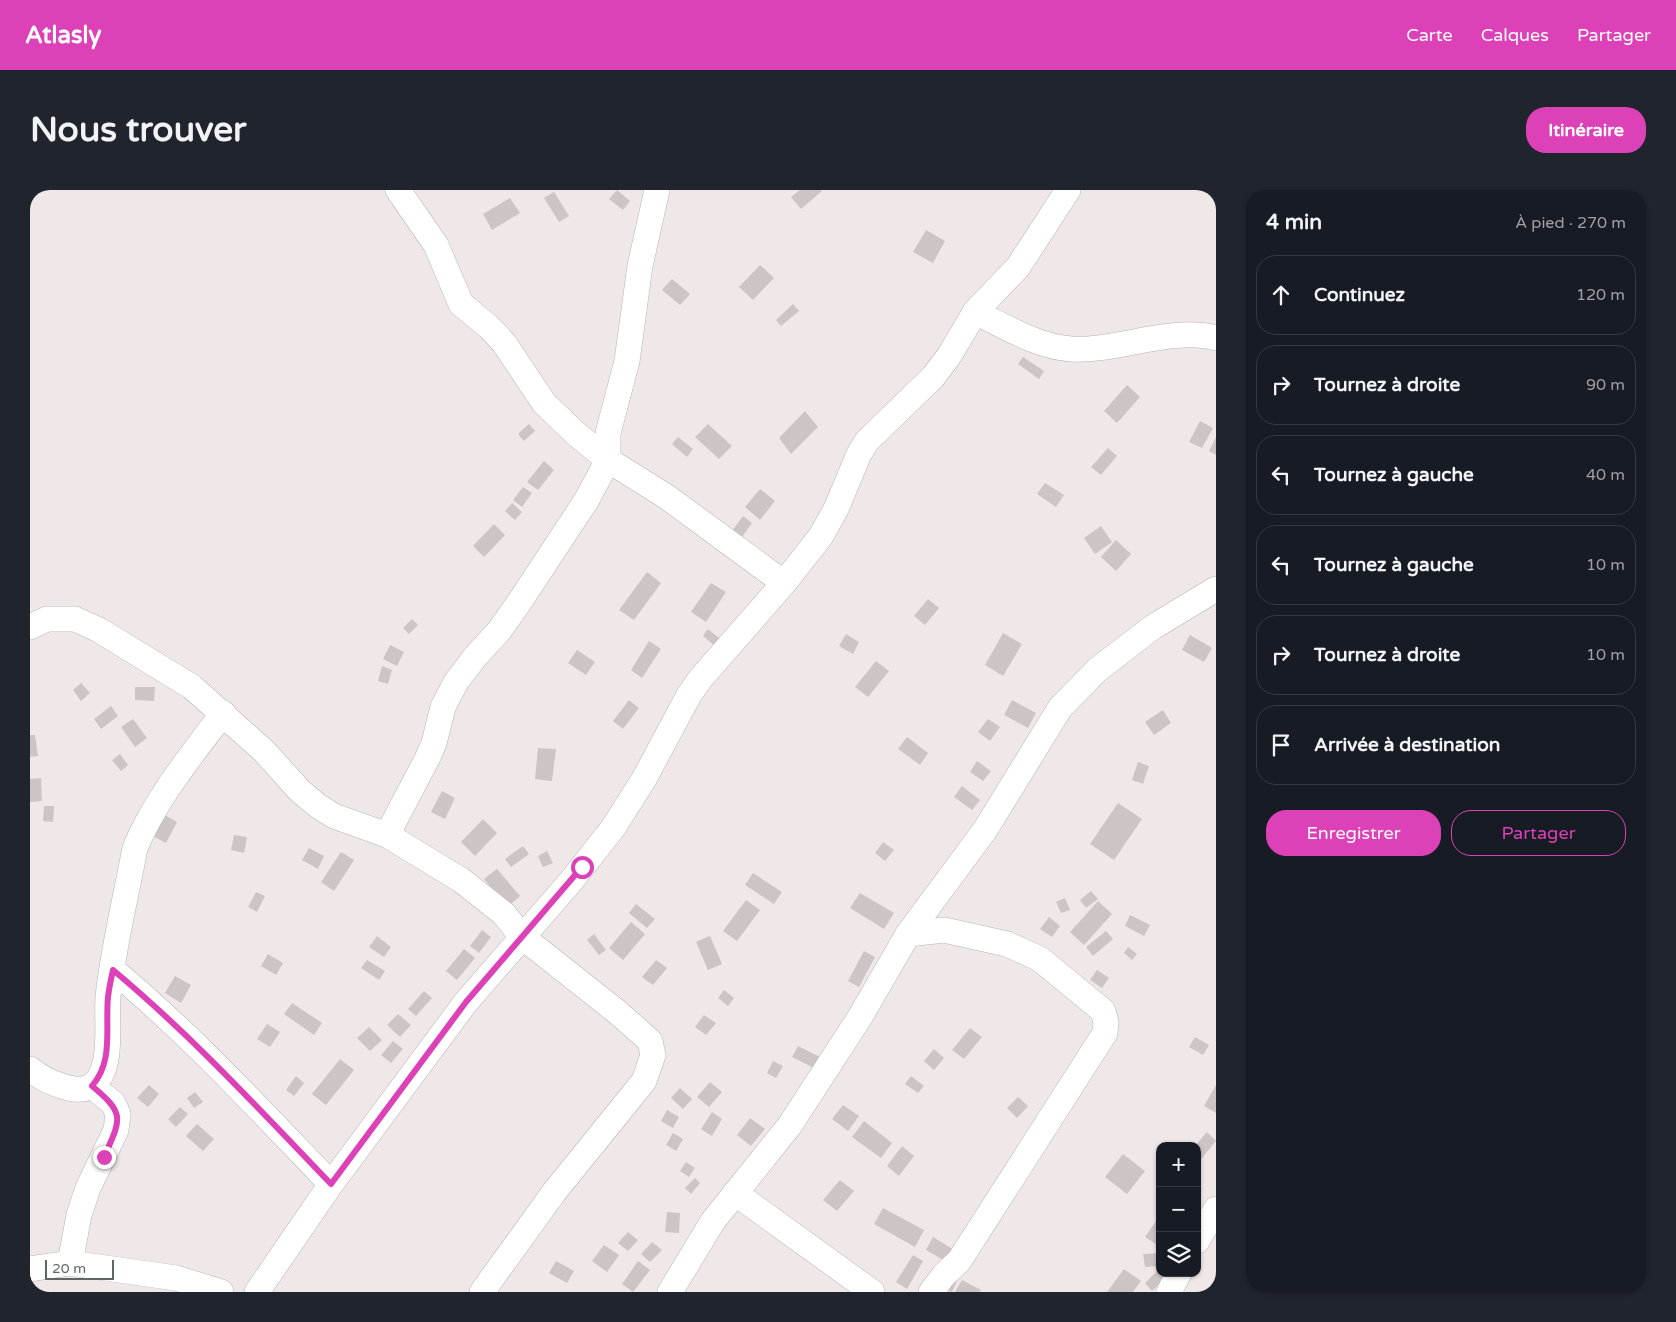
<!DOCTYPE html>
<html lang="fr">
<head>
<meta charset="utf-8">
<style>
	body { margin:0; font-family:"Varela Round",sans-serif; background:#20242c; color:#f1f3f6 }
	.controls { position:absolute; right:15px; bottom:15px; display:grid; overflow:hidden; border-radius:10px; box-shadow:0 1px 4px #0004 }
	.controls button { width:45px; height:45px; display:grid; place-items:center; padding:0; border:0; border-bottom:1px solid #363941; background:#171b24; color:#f1f3f6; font:25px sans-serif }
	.scale { position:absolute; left:15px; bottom:12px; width:69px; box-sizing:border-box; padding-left:5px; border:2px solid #5f6765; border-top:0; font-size:14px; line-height:18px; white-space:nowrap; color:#5f6765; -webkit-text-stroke:4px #fff; paint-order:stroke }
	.stop { position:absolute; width:15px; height:15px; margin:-11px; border:4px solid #dd41b7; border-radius:50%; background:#fff }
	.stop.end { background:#dd41b7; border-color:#fff; box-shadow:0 1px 5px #0008 }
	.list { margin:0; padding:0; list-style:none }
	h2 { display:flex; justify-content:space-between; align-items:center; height:65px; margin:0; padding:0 20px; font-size:21px }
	h2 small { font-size:16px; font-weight:400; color:#9ea1a6 }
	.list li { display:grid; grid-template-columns:32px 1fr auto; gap:15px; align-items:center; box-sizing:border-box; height:80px; margin:0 10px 10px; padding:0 10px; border:1px solid #363941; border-radius:20px }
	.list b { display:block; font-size:19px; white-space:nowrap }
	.list em { font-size:16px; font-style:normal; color:#9ea1a6 }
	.actions { display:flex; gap:10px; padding:15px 20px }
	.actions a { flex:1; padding:11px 0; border:1px solid #dd41b7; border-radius:20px; text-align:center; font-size:18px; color:#dd41b7 }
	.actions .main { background:#dd41b7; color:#fff }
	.icon { flex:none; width:28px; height:28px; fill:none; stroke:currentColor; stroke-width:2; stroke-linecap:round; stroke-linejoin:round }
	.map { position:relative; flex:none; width:1186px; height:1102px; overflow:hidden; border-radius:20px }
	header { display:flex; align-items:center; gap:30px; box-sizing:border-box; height:70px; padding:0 25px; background:#dd41b7; color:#fff }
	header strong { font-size:24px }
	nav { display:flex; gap:28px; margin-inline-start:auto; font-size:18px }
	.intro { display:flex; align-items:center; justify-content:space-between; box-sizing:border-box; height:120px; padding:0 30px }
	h1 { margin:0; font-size:35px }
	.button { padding:12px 22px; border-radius:20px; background:#dd41b7; color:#fff; font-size:18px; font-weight:700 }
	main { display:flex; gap:30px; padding:0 30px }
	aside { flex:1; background:#171b24; border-radius:20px; box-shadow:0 1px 4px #0004 }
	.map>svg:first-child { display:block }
</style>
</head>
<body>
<header>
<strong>Atlasly</strong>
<nav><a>Carte</a><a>Calques</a><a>Partager</a></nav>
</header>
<div class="intro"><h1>Nous trouver</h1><a class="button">Itinéraire</a></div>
<main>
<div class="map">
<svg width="1186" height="1102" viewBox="0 0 1186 1102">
	<rect width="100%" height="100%" fill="#f0e8e8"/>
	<g fill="#ccc4c5">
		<path d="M 587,0 L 600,11 L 593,20 L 579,9 Z"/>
		<path d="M 770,0 L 790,0 L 792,1 L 771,19 L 761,7 Z"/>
		<path d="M 524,2 L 539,26 L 529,32 L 514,8 Z"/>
		<path d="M 480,8 L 490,23 L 462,40 L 453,24 Z"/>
		<path d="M 896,40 L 915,51 L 903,73 L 883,62 Z"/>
		<path d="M 730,75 L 744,88 L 723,110 L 709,97 Z"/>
		<path d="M 642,89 L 660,104 L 650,115 L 632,100 Z"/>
		<path d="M 763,114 L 769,121 L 751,136 L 746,130 Z"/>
		<path d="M 993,167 L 1014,181 L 1009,189 L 988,174 Z"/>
		<path d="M 1097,195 L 1110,207 L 1087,233 L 1074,221 Z"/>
		<path d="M 775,221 L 788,237 L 761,264 L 749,248 Z"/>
		<path d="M 1170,231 L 1183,238 L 1172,258 L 1159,252 Z"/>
		<path d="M 499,234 L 505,241 L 494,251 L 488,244 Z"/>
		<path d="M 678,234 L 702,256 L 689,269 L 665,247 Z"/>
		<path d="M 648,247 L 663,259 L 657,267 L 642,254 Z"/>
		<path d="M 1186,247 L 1186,265 L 1179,261 Z"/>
		<path d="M 1078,258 L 1087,266 L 1071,285 L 1061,277 Z"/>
		<path d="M 514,271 L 524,280 L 508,300 L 497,292 Z"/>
		<path d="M 1015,293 L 1034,305 L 1026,317 L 1007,304 Z"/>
		<path d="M 493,297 L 502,303 L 492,317 L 483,310 Z"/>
		<path d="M 730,299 L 745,311 L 730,330 L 715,317 Z"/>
		<path d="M 482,313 L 492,322 L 485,330 L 475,321 Z"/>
		<path d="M 713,326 L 722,333 L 712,347 L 702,341 Z"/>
		<path d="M 464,334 L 475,345 L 454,367 L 443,356 Z"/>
		<path d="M 1071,336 L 1082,352 L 1065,364 L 1054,348 Z"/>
		<path d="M 1086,350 L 1101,364 L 1086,381 L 1071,367 Z"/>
		<path d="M 617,382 L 631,393 L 604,430 L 589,420 Z"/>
		<path d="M 681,393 L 696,402 L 676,432 L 661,422 Z"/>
		<path d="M 898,409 L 909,418 L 895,435 L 884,426 Z"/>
		<path d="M 382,429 L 388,435 L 379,444 L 373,438 Z"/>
		<path d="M 678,439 L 690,449 L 685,456 L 673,446 Z"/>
		<path d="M 973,443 L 992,454 L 973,486 L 955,475 Z"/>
		<path d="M 816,444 L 829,452 L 823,464 L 809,456 Z"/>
		<path d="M 1160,445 L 1182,458 L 1174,472 L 1152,460 Z"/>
		<path d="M 619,451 L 631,459 L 612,488 L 601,480 Z"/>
		<path d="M 360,455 L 374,462 L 367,476 L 353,469 Z"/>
		<path d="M 547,460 L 565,472 L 556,485 L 538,473 Z"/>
		<path d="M 846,471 L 859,481 L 838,507 L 825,497 Z"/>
		<path d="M 352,476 L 362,480 L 358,494 L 348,491 Z"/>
		<path d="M 51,493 L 60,503 L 51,511 L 43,500 Z"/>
		<path d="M 105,497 L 125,497 L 124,511 L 105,510 Z"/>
		<path d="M 599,510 L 609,518 L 593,539 L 583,531 Z"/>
		<path d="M 982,510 L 1006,523 L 998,538 L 974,525 Z"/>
		<path d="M 81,516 L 88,526 L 71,539 L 64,529 Z"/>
		<path d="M 1133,520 L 1141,533 L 1124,545 L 1115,532 Z"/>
		<path d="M 103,529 L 117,548 L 105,557 L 91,537 Z"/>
		<path d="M 958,529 L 970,537 L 960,551 L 948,542 Z"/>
		<path d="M 0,545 L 5,545 L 8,566 L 0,567 Z"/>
		<path d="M 877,547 L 898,563 L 890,575 L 868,559 Z"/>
		<path d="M 508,558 L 526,559 L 522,591 L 505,589 Z"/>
		<path d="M 90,564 L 98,575 L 91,581 L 82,570 Z"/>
		<path d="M 947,571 L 961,581 L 953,591 L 940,582 Z"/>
		<path d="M 1108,572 L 1119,576 L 1113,594 L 1102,590 Z"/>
		<path d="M 11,588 L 12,611 L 0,612 L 0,589 Z"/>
		<path d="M 932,596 L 950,610 L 942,620 L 924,607 Z"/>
		<path d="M 412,601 L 425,608 L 415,629 L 401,622 Z"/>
		<path d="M 1088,613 L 1112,629 L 1084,670 L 1060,654 Z"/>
		<path d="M 14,616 L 24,616 L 23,632 L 13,631 Z"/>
		<path d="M 135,625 L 147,632 L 136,653 L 123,646 Z"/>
		<path d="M 453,629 L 467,643 L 445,666 L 431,652 Z"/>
		<path d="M 204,645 L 217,647 L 214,663 L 201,660 Z"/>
		<path d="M 853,652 L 864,660 L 855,671 L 845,663 Z"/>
		<path d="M 493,656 L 499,664 L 481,677 L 475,669 Z"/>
		<path d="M 279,658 L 294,666 L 288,679 L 272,670 Z"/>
		<path d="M 517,661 L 523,673 L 513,677 L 508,666 Z"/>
		<path d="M 311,662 L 324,670 L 304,701 L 291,692 Z"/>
		<path d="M 467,679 L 490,706 L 477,717 L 454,689 Z"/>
		<path d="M 723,683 L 752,702 L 744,714 L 715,695 Z"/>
		<path d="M 1061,701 L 1068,709 L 1056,718 L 1050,710 Z"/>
		<path d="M 226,702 L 235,706 L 227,722 L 218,717 Z"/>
		<path d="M 830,703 L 864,723 L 854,739 L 820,718 Z"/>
		<path d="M 1035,708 L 1040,720 L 1031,723 L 1026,712 Z"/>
		<path d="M 716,710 L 730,720 L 707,751 L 693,741 Z"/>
		<path d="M 1068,711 L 1082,724 L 1054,755 L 1040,742 Z"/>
		<path d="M 606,714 L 625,729 L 617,738 L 599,723 Z"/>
		<path d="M 1100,725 L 1120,735 L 1114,746 L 1095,736 Z"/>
		<path d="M 1019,727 L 1030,736 L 1022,747 L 1010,739 Z"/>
		<path d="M 601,732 L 615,744 L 593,770 L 579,758 Z"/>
		<path d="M 452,740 L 461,747 L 449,763 L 440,756 Z"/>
		<path d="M 1076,741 L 1083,749 L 1063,766 L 1056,757 Z"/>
		<path d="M 564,744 L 576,760 L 569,765 L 557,750 Z"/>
		<path d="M 347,746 L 361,757 L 354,767 L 339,757 Z"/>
		<path d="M 680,746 L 692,774 L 678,780 L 666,752 Z"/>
		<path d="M 1098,757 L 1107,764 L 1102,770 L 1094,763 Z"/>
		<path d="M 434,759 L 445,768 L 427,790 L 416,781 Z"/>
		<path d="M 834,761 L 845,767 L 829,797 L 818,791 Z"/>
		<path d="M 238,764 L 253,773 L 246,785 L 231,776 Z"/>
		<path d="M 337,770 L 355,781 L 349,790 L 331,778 Z"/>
		<path d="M 626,770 L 637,778 L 623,795 L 612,787 Z"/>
		<path d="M 1067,780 L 1079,788 L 1072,798 L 1060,790 Z"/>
		<path d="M 145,786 L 161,795 L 151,813 L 135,803 Z"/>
		<path d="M 694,800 L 704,808 L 698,816 L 688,808 Z"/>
		<path d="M 394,801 L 402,808 L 386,826 L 378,819 Z"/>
		<path d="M 262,813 L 292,833 L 284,845 L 254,824 Z"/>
		<path d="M 368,824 L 381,835 L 370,847 L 357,835 Z"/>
		<path d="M 674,825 L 686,833 L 676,845 L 665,837 Z"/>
		<path d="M 237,834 L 250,842 L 240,857 L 227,849 Z"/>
		<path d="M 339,837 L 352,850 L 340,861 L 327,848 Z"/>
		<path d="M 940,838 L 952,847 L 934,869 L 922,860 Z"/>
		<path d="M 1165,847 L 1179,855 L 1173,865 L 1159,857 Z"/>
		<path d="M 363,851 L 373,859 L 361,873 L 351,865 Z"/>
		<path d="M 768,856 L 790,867 L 784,878 L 762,867 Z"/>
		<path d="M 904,859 L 914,868 L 904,880 L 894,871 Z"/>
		<path d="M 310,869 L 324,880 L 296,915 L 282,904 Z"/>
		<path d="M 743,871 L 753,876 L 746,888 L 737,883 Z"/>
		<path d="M 266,886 L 274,893 L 264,906 L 256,900 Z"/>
		<path d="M 881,886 L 894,896 L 888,903 L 875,894 Z"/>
		<path d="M 680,892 L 692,902 L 679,917 L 667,907 Z"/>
		<path d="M 119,895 L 129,904 L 118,917 L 107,908 Z"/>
		<path d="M 1186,895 L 1186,923 L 1174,916 Z"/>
		<path d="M 650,898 L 662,909 L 653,919 L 641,908 Z"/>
		<path d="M 165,902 L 173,912 L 164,918 L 157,908 Z"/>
		<path d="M 988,907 L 998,916 L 987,928 L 977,918 Z"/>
		<path d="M 813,915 L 829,926 L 818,941 L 802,929 Z"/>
		<path d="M 150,917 L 158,924 L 146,937 L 138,929 Z"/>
		<path d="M 637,920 L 649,927 L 643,938 L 631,931 Z"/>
		<path d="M 682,922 L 692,929 L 682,946 L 671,939 Z"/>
		<path d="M 720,928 L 735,939 L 721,956 L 707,945 Z"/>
		<path d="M 834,931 L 862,953 L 851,968 L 822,947 Z"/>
		<path d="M 167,934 L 184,949 L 173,961 L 156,946 Z"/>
		<path d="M 1177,942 L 1186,951 L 1167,974 L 1167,956 L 1165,956 Z"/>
		<path d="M 643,943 L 653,949 L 646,961 L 636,955 Z"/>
		<path d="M 872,956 L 884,966 L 869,986 L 857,976 Z"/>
		<path d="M 1093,964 L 1115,981 L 1097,1004 L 1075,987 Z"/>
		<path d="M 656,972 L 665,978 L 659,987 L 650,981 Z"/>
		<path d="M 665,988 L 670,993 L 661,1004 L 655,998 Z"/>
		<path d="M 810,990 L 824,1001 L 807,1021 L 793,1010 Z"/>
		<path d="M 853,1018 L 894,1040 L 885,1057 L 844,1034 Z"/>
		<path d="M 637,1022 L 650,1023 L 649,1043 L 635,1042 Z"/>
		<path d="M 1130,1025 L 1130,1057 L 1115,1047 Z"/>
		<path d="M 598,1042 L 608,1050 L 598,1061 L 588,1053 Z"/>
		<path d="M 903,1047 L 929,1063 L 922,1075 L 896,1060 Z"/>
		<path d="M 622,1052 L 632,1060 L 620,1072 L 611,1064 Z"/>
		<path d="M 574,1055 L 589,1065 L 577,1082 L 562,1071 Z"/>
		<path d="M 1130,1063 L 1130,1076 L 1115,1077 L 1113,1064 Z"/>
		<path d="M 883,1065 L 893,1071 L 877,1099 L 866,1092 Z"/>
		<path d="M 526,1071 L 544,1081 L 537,1093 L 519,1083 Z"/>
		<path d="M 608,1071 L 620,1080 L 603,1102 L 592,1094 Z"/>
		<path d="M 1094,1079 L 1111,1091 L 1103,1102 L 1077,1102 Z"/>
		<path d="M 1129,1079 L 1130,1083 L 1136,1088 L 1122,1101 L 1115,1093 Z"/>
		<path d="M 916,1084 L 928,1089 L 922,1102 L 910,1098 Z"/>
		<path d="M 932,1090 L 951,1100 L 950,1102 L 925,1102 Z"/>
	</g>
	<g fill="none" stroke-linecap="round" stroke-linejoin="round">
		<defs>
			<g id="street">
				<path d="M 368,0 L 406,55 L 431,114 L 459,137 L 474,153 L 514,213 L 544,242 L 578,270 L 637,307 L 754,393"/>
				<path d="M 945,122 C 975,136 1007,157 1041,159 C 1085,162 1142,136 1186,148"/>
				<path d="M 0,437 L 17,429 L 45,429 L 69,440 L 162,497 L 234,561 L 270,601 L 288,616 L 304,626 L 357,645 L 431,690 L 474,724 L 491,746 L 586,821 L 620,851 L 623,865 L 614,891 L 525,1001 L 452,1102"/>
				<path d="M 357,645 L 397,569 L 404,553 L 413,517 L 426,492 L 445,467 L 469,441 L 488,414 L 556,311 L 578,270 L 578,243 L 597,171 L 610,76 L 627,0"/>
				<path d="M 878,744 L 914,740 L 977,754 L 1010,769 L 1073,821 L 1076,832 L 1075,843 L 929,1071 L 914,1085 L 901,1102"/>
				<path d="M 83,780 C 161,845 230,920 301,994"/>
				<path d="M 0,879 C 13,890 47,907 63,895 C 84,878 76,831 78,807 C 83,758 96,707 105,658 C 126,608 161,566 193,523"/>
				<path d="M 705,1003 L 842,1102"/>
				<path d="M 1167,1051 L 1186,1019"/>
				<path d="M 40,1073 L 49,1025 L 58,998 L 86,940 L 88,924 L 83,913 L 62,896"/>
				<path d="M 0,1079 L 40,1073 L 146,1088 L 191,1102"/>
				<path d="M 227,1102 L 301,994 L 436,812 L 542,690 L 583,638 L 614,589 L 659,505 L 671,488 L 754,393 L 791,346 L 806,319 L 829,264 L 837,251 L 903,187 L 919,166 L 945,122 L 988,77 L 1038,0"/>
				<path d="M 640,1102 L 683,1031 L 760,935 L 830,827 L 878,744 L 955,640 L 1030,518 L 1067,480 L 1123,437 L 1186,399"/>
				<path d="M 1139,1102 L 1149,1083"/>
			</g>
		</defs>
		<use href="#street" stroke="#b0b6b5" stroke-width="26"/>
		<use href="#street" stroke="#fff" stroke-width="25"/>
	</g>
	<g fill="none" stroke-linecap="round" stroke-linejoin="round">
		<path stroke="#dd41b7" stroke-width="6" d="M 74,967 C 91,929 96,924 62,896 C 84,871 75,838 78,807 C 79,798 81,789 83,780 C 161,845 230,920 301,994 L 436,812 L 552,677"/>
	</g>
</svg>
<div class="controls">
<button>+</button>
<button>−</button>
<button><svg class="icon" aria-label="layers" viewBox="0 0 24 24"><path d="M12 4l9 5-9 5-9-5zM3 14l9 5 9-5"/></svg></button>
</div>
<div class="scale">20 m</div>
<div class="stop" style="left:552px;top:677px"></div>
<div class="stop end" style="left:74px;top:967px"></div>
</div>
<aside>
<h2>4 min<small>À pied · 270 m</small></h2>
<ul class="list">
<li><svg class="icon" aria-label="ahead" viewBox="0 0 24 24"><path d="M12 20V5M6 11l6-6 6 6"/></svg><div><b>Continuez</b></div><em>120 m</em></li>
<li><svg class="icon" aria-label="right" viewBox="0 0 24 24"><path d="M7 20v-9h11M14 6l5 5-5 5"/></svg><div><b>Tournez à droite</b></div><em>90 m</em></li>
<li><svg class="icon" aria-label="left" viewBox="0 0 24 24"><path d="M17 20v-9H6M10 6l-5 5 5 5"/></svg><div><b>Tournez à gauche</b></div><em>40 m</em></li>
<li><svg class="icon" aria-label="left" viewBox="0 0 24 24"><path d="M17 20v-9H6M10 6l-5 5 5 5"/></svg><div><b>Tournez à gauche</b></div><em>10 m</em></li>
<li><svg class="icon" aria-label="right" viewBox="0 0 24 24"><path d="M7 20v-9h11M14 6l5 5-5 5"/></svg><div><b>Tournez à droite</b></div><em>10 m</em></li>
<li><svg class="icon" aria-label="arrive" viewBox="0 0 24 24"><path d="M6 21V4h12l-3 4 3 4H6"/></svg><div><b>Arrivée à destination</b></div></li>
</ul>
<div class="actions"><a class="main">Enregistrer</a><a>Partager</a></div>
</aside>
</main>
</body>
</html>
